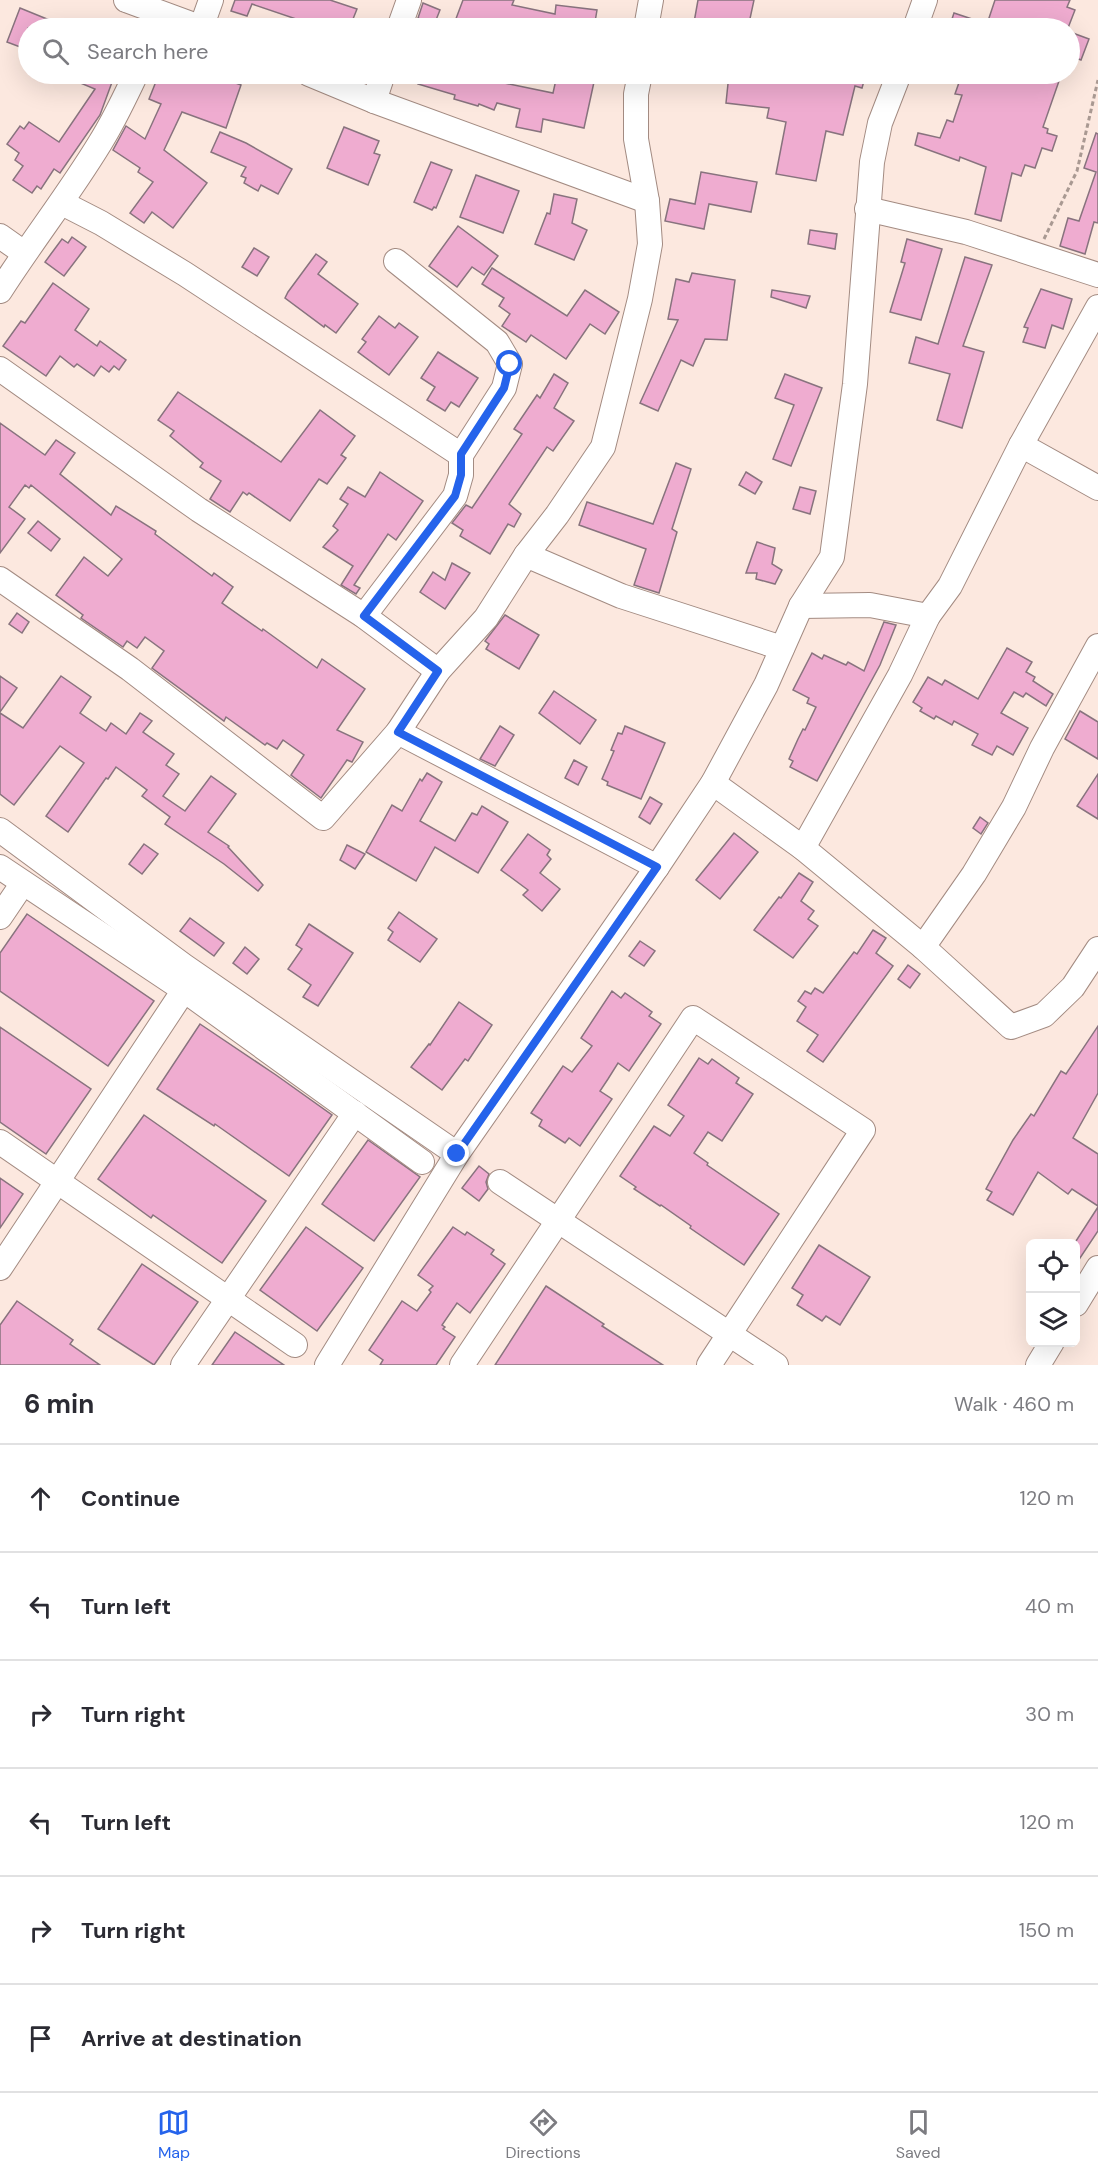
<!DOCTYPE html>
<html lang="en">
<head>
<meta charset="utf-8">
<style>
	body { margin:0; font-family:"DM Sans",sans-serif; background:#f7f7f7; color:#2b2b33 }
	.controls { position:absolute; right:18px; bottom:18px; display:grid; overflow:hidden; border-radius:9px; box-shadow:0 6px 24px #0002 }
	.controls button { width:54px; height:54px; display:grid; place-items:center; padding:0; border:0; border-bottom:2px solid #e1e1e2; background:#fff; color:#2b2b33; font:30px sans-serif }
	.stop { position:absolute; width:18px; height:18px; margin:-14px; border:4px solid #2563eb; border-radius:50%; background:#fff }
	.stop.end { background:#2563eb; border-color:#fff; box-shadow:0 2px 6px #0008 }
	.list { margin:0; padding:0; list-style:none }
	h2 { display:flex; justify-content:space-between; align-items:center; height:78px; margin:0; padding:0 24px; font-size:26px }
	h2 small { font-size:20px; font-weight:400; color:#7c7c81 }
	.list li { display:grid; grid-template-columns:39px 1fr auto; gap:18px; align-items:center; box-sizing:border-box; height:108px; padding:0 24px; border-top:2px solid #e1e1e2 }
	.list b { display:block; font-size:22px; white-space:nowrap }
	.list em { font-size:20px; font-style:normal; color:#7c7c81 }
	.icon { flex:none; width:33px; height:33px; fill:none; stroke:currentColor; stroke-width:2; stroke-linecap:round; stroke-linejoin:round }
	.map { position:relative; flex:none; width:1098px; height:1365px; overflow:hidden }
	.search { position:absolute; background:#fff; box-shadow:0 6px 24px #0002; left:18px; right:18px; top:18px; height:66px; display:flex; align-items:center; gap:15px; box-sizing:border-box; padding:0 21px; border-radius:33px; color:#7c7c81; font-size:22px }
	.sheet { height:726px; background:#fff }
	nav { display:flex; justify-content:space-around; align-items:center; box-sizing:border-box; height:84px; border-top:2px solid #e1e1e2; background:#fff; font-size:16px; color:#7c7c81 }
	nav a { display:grid; justify-items:center; gap:3px }
	nav .on { color:#2563eb }
	.map>svg:first-child { display:block }
</style>
</head>
<body>
<div class="map">
<svg width="1098" height="1365" viewBox="0 0 1098 1365">
	<rect width="100%" height="100%" fill="#fce8df"/>
	<g fill="#efacd0" stroke="#88737e" stroke-width="1.5">
		<path d="M 235,0 L 330,0 L 357,9 L 353,19 L 376,27 L 375,28 L 303,28 L 305,22 L 252,4 L 247,16 L 231,11 Z"/>
		<path d="M 463,0 L 514,0 L 512,5 L 555,14 L 556,5 L 597,10 L 594,28 L 519,28 L 505,24 L 504,28 L 459,28 L 460,26 L 454,24 Z"/>
		<path d="M 698,0 L 754,0 L 748,28 L 693,28 Z"/>
		<path d="M 995,0 L 1070,0 L 1067,7 L 1075,10 L 1068,28 L 949,28 L 954,13 L 987,24 Z"/>
		<path d="M 423,3 L 440,10 L 434,25 L 418,18 Z"/>
		<path d="M 20,8 L 69,28 L 28,28 L 28,50 L 7,42 Z"/>
		<path d="M 1070,32 L 1089,39 L 1081,60 L 1070,56 Z"/>
		<path d="M 59,74 L 115,74 L 100,115 L 60,173 L 54,169 L 41,189 L 37,186 L 32,193 L 13,180 L 23,166 L 15,160 L 19,153 L 7,144 L 20,126 L 24,129 L 29,122 L 59,142 L 95,89 Z"/>
		<path d="M 159,74 L 198,74 L 213,79 L 214,75 L 241,85 L 226,128 L 182,112 L 164,150 L 207,183 L 173,228 L 152,212 L 144,223 L 130,213 L 153,182 L 138,172 L 140,168 L 113,150 L 126,126 L 145,139 L 161,104 L 149,99 Z"/>
		<path d="M 421,74 L 498,74 L 506,76 L 504,83 L 553,93 L 557,75 L 594,82 L 584,128 L 543,119 L 541,132 L 516,127 L 520,109 L 497,103 L 494,110 L 479,104 L 478,106 L 454,99 L 455,95 L 418,84 Z"/>
		<path d="M 729,74 L 772,74 L 805,80 L 806,74 L 866,74 L 862,88 L 855,86 L 843,135 L 826,131 L 816,181 L 776,174 L 786,122 L 767,118 L 769,108 L 726,103 Z"/>
		<path d="M 962,74 L 1038,74 L 1059,81 L 1043,127 L 1048,129 L 1047,133 L 1057,136 L 1052,151 L 1042,148 L 1035,168 L 1025,165 L 1021,176 L 1012,173 L 1001,221 L 975,214 L 986,167 L 960,157 L 959,161 L 915,145 L 918,133 L 940,138 L 947,120 L 953,122 L 962,95 L 955,94 Z"/>
		<path d="M 344,127 L 379,141 L 374,153 L 380,155 L 368,185 L 327,168 Z"/>
		<path d="M 220,132 L 246,143 L 292,169 L 278,194 L 261,185 L 258,191 L 244,183 L 246,178 L 241,176 L 246,167 L 211,152 Z"/>
		<path d="M 1096,133 L 1098,134 L 1098,223 L 1094,222 L 1085,254 L 1060,246 L 1068,218 L 1079,221 L 1096,172 L 1084,168 Z"/>
		<path d="M 431,162 L 452,170 L 436,208 L 434,207 L 432,210 L 414,202 Z"/>
		<path d="M 701,172 L 757,182 L 751,212 L 709,204 L 704,229 L 665,221 L 670,199 L 695,204 Z"/>
		<path d="M 476,175 L 519,191 L 503,233 L 460,217 Z"/>
		<path d="M 554,194 L 577,199 L 572,223 L 587,230 L 574,260 L 535,244 L 547,213 L 550,214 Z"/>
		<path d="M 458,226 L 498,256 L 484,275 L 472,267 L 457,287 L 429,266 Z"/>
		<path d="M 810,230 L 837,234 L 835,249 L 808,244 Z"/>
		<path d="M 72,237 L 86,247 L 64,276 L 45,262 L 62,239 L 68,243 Z"/>
		<path d="M 907,239 L 942,249 L 921,320 L 890,312 L 905,263 L 901,262 Z"/>
		<path d="M 254,248 L 269,257 L 257,276 L 242,267 Z"/>
		<path d="M 316,254 L 327,262 L 318,274 L 358,304 L 336,333 L 325,325 L 324,327 L 285,298 L 288,292 Z"/>
		<path d="M 965,257 L 992,265 L 963,346 L 984,352 L 962,428 L 937,420 L 950,374 L 909,363 L 916,337 L 938,344 Z"/>
		<path d="M 492,268 L 567,316 L 585,290 L 619,312 L 605,334 L 590,324 L 566,359 L 531,335 L 526,342 L 502,326 L 510,314 L 499,306 L 504,298 L 482,284 Z"/>
		<path d="M 692,273 L 735,280 L 727,340 L 705,339 L 693,366 L 681,360 L 658,411 L 640,403 L 678,320 L 668,319 L 676,279 L 689,282 Z"/>
		<path d="M 53,283 L 89,309 L 75,330 L 97,346 L 100,341 L 126,360 L 119,370 L 114,366 L 109,372 L 101,366 L 94,376 L 77,364 L 74,367 L 60,356 L 46,376 L 3,346 L 21,321 L 25,323 Z"/>
		<path d="M 1041,289 L 1072,299 L 1063,329 L 1052,325 L 1045,348 L 1023,342 L 1028,328 L 1024,327 Z"/>
		<path d="M 772,290 L 810,296 L 806,308 L 771,297 Z"/>
		<path d="M 379,316 L 395,328 L 399,323 L 418,337 L 389,375 L 358,352 L 366,342 L 362,339 Z"/>
		<path d="M 438,352 L 478,378 L 459,407 L 451,402 L 445,411 L 427,400 L 435,387 L 421,378 Z"/>
		<path d="M 554,374 L 568,383 L 554,408 L 574,421 L 553,451 L 547,447 L 509,504 L 521,514 L 514,527 L 508,524 L 490,554 L 460,536 L 463,530 L 452,523 L 466,505 L 472,508 L 522,434 L 514,429 L 537,395 L 540,398 Z"/>
		<path d="M 785,374 L 822,388 L 791,466 L 773,459 L 794,405 L 775,398 Z"/>
		<path d="M 178,392 L 281,462 L 320,410 L 355,436 L 341,455 L 346,458 L 327,484 L 319,479 L 290,521 L 249,493 L 247,495 L 243,492 L 230,512 L 210,499 L 221,481 L 200,467 L 203,463 L 170,436 L 174,431 L 158,420 Z"/>
		<path d="M 0,423 L 45,455 L 56,440 L 75,453 L 60,474 L 111,515 L 116,506 L 156,531 L 155,534 L 212,576 L 214,573 L 233,587 L 222,603 L 262,631 L 263,629 L 317,668 L 322,659 L 365,689 L 337,730 L 363,742 L 352,762 L 347,760 L 321,798 L 291,775 L 304,755 L 283,740 L 277,749 L 267,743 L 265,745 L 226,717 L 224,721 L 152,668 L 164,651 L 145,637 L 137,648 L 127,641 L 123,647 L 81,618 L 83,615 L 56,595 L 84,557 L 108,576 L 122,559 L 31,485 L 29,488 L 25,485 L 9,507 L 25,519 L 0,553 Z"/>
		<path d="M 676,463 L 691,469 L 672,529 L 677,532 L 659,593 L 634,585 L 646,549 L 579,525 L 587,502 L 653,524 Z"/>
		<path d="M 380,472 L 423,501 L 396,540 L 388,534 L 354,585 L 360,588 L 356,594 L 341,585 L 353,566 L 323,547 L 338,530 L 333,526 L 348,504 L 340,499 L 348,487 L 365,497 Z"/>
		<path d="M 746,472 L 762,482 L 755,494 L 739,485 Z"/>
		<path d="M 800,487 L 816,491 L 810,514 L 793,509 Z"/>
		<path d="M 38,521 L 60,539 L 51,551 L 28,533 Z"/>
		<path d="M 757,542 L 775,548 L 772,564 L 782,570 L 775,584 L 756,579 L 757,573 L 746,573 Z"/>
		<path d="M 452,563 L 470,573 L 445,609 L 420,592 L 433,572 L 445,580 Z"/>
		<path d="M 17,613 L 29,622 L 22,633 L 9,624 Z"/>
		<path d="M 505,615 L 539,635 L 519,669 L 486,649 L 489,644 L 485,641 Z"/>
		<path d="M 884,622 L 896,625 L 880,665 L 817,781 L 790,767 L 793,761 L 789,759 L 798,739 L 803,729 L 805,730 L 816,707 L 807,703 L 809,698 L 793,690 L 812,653 L 822,659 L 824,655 L 846,665 L 848,662 L 864,671 Z"/>
		<path d="M 1007,648 L 1032,662 L 1026,672 L 1035,677 L 1033,681 L 1053,694 L 1046,706 L 1026,693 L 1023,697 L 1014,692 L 1001,713 L 1028,728 L 1013,755 L 997,746 L 992,755 L 972,745 L 978,734 L 954,721 L 952,725 L 936,716 L 934,719 L 920,711 L 922,708 L 913,702 L 928,677 L 942,685 L 945,680 L 978,699 Z"/>
		<path d="M 0,676 L 17,688 L 0,712 Z"/>
		<path d="M 61,676 L 91,697 L 80,713 L 106,731 L 111,723 L 126,734 L 140,713 L 152,721 L 143,732 L 174,754 L 166,765 L 179,774 L 163,796 L 185,811 L 211,776 L 236,794 L 208,832 L 229,846 L 228,847 L 263,885 L 258,891 L 224,864 L 165,824 L 170,817 L 142,796 L 147,790 L 116,767 L 108,779 L 106,778 L 68,832 L 46,816 L 84,763 L 60,746 L 14,805 L 0,794 L 0,713 L 23,728 Z"/>
		<path d="M 554,691 L 596,720 L 580,744 L 539,713 Z"/>
		<path d="M 1080,711 L 1098,722 L 1098,759 L 1065,739 Z"/>
		<path d="M 500,726 L 514,735 L 495,766 L 480,759 Z"/>
		<path d="M 625,726 L 665,743 L 641,799 L 607,785 L 608,782 L 602,779 L 614,751 L 611,750 L 618,733 L 622,734 Z"/>
		<path d="M 574,760 L 587,767 L 578,785 L 565,778 Z"/>
		<path d="M 427,773 L 442,782 L 420,821 L 455,841 L 472,813 L 477,815 L 482,806 L 508,822 L 478,873 L 435,847 L 416,881 L 366,852 L 392,805 L 402,811 L 420,779 L 422,781 Z"/>
		<path d="M 1098,774 L 1098,819 L 1077,806 Z"/>
		<path d="M 650,797 L 662,804 L 650,824 L 639,817 Z"/>
		<path d="M 980,817 L 988,823 L 981,834 L 973,828 Z"/>
		<path d="M 734,833 L 758,852 L 720,899 L 696,880 Z"/>
		<path d="M 528,834 L 550,850 L 547,855 L 551,859 L 540,873 L 560,889 L 542,911 L 523,895 L 528,890 L 501,870 Z"/>
		<path d="M 144,844 L 158,854 L 142,874 L 129,864 Z"/>
		<path d="M 347,845 L 365,854 L 355,869 L 340,860 Z"/>
		<path d="M 799,873 L 813,882 L 801,901 L 814,911 L 808,919 L 818,926 L 793,958 L 754,930 L 779,897 L 781,898 Z"/>
		<path d="M 399,912 L 437,939 L 420,962 L 388,940 L 393,932 L 388,928 Z"/>
		<path d="M 27,914 L 154,1001 L 108,1066 L 0,991 L 0,953 Z"/>
		<path d="M 190,918 L 224,943 L 214,956 L 180,931 Z"/>
		<path d="M 309,924 L 353,953 L 318,1006 L 303,997 L 311,985 L 288,969 L 302,949 L 296,945 Z"/>
		<path d="M 873,930 L 886,938 L 876,953 L 893,966 L 823,1062 L 807,1051 L 818,1035 L 797,1021 L 806,1007 L 798,1001 L 805,991 L 811,994 L 815,988 L 823,993 L 854,952 L 857,954 Z"/>
		<path d="M 640,941 L 655,951 L 644,966 L 629,956 Z"/>
		<path d="M 245,947 L 259,959 L 247,974 L 233,963 Z"/>
		<path d="M 908,965 L 920,974 L 910,988 L 898,979 Z"/>
		<path d="M 612,991 L 621,998 L 625,993 L 652,1012 L 649,1016 L 661,1024 L 629,1071 L 618,1063 L 608,1079 L 600,1091 L 612,1099 L 580,1146 L 569,1138 L 565,1143 L 539,1126 L 542,1120 L 531,1113 L 563,1066 L 572,1072 L 592,1046 L 581,1038 Z"/>
		<path d="M 459,1002 L 492,1025 L 468,1061 L 465,1059 L 442,1090 L 411,1067 L 429,1044 L 430,1045 Z"/>
		<path d="M 200,1024 L 276,1075 L 332,1115 L 289,1176 L 215,1124 L 214,1126 L 157,1089 Z"/>
		<path d="M 1098,1026 L 1098,1093 L 1073,1138 L 1098,1154 L 1098,1206 L 1072,1189 L 1068,1194 L 1038,1172 L 1013,1215 L 987,1200 L 992,1192 L 986,1189 L 1013,1140 L 1031,1114 L 1034,1116 L 1061,1071 L 1066,1074 Z"/>
		<path d="M 0,1027 L 91,1089 L 46,1154 L 0,1122 Z"/>
		<path d="M 699,1058 L 708,1064 L 712,1059 L 739,1078 L 736,1083 L 753,1094 L 722,1141 L 708,1132 L 694,1153 L 708,1163 L 707,1165 L 779,1214 L 744,1265 L 690,1228 L 691,1226 L 661,1205 L 660,1206 L 634,1189 L 636,1187 L 620,1176 L 654,1126 L 670,1136 L 684,1116 L 668,1105 Z"/>
		<path d="M 144,1115 L 266,1201 L 222,1263 L 153,1215 L 151,1218 L 98,1179 Z"/>
		<path d="M 368,1140 L 420,1177 L 374,1241 L 322,1204 Z"/>
		<path d="M 479,1166 L 489,1174 L 486,1182 L 488,1189 L 479,1201 L 462,1188 Z"/>
		<path d="M 0,1178 L 23,1194 L 0,1228 Z"/>
		<path d="M 1098,1207 L 1098,1231 L 1076,1264 L 1076,1241 Z"/>
		<path d="M 306,1227 L 363,1268 L 317,1331 L 260,1290 Z"/>
		<path d="M 453,1227 L 465,1235 L 467,1232 L 494,1250 L 491,1254 L 505,1264 L 470,1313 L 457,1303 L 442,1325 L 445,1327 L 443,1329 L 455,1337 L 436,1365 L 380,1365 L 383,1360 L 369,1350 L 402,1301 L 417,1311 L 431,1292 L 429,1290 L 433,1286 L 418,1275 Z"/>
		<path d="M 819,1245 L 870,1277 L 840,1325 L 826,1316 L 822,1321 L 797,1305 L 803,1295 L 792,1288 Z"/>
		<path d="M 142,1264 L 198,1302 L 154,1365 L 98,1329 Z"/>
		<path d="M 546,1286 L 604,1324 L 602,1326 L 663,1365 L 495,1365 Z"/>
		<path d="M 17,1301 L 73,1340 L 70,1344 L 100,1365 L 0,1365 L 0,1325 Z"/>
		<path d="M 235,1332 L 284,1365 L 212,1365 Z"/>
	</g>
	<g fill="none" stroke-linecap="round" stroke-linejoin="round">
		<defs>
			<g id="minor">
				<path d="M 126,0 L 202,28"/>
				<path d="M 201,28 L 211,0"/>
				<path d="M 399,28 L 409,0"/>
				<path d="M 646,28 L 651,0"/>
				<path d="M 915,28 L 925,0"/>
				<path d="M 309,74 L 374,101 L 647,201"/>
				<path d="M 374,101 L 383,74"/>
				<path d="M 62,203 L 101,223 L 185,274 L 461,455"/>
				<path d="M 867,209 L 966,232 L 1098,275"/>
				<path d="M 0,236 L 24,253"/>
				<path d="M 0,291 C 32,241 69,194 100,143 C 114,121 125,97 136,74"/>
				<path d="M 0,369 L 199,510 L 364,616 L 438,671"/>
				<path d="M 1021,445 L 1098,488"/>
				<path d="M 526,555 L 621,596 L 782,648"/>
				<path d="M 0,579 L 130,669 L 323,818 L 398,732 L 438,671 L 486,618 L 526,555 L 557,515 L 603,447 L 640,299 L 650,244 L 647,201 L 636,139 L 636,94 L 640,74"/>
				<path d="M 801,606 L 870,605 L 928,616"/>
				<path d="M 364,616 L 455,496 L 461,475 L 461,455 L 504,388 L 510,364 L 497,342 L 396,261"/>
				<path d="M 398,732 L 657,867"/>
				<path d="M 713,783 L 803,848 L 923,947 L 1011,1027 L 1044,1015 L 1073,987 L 1098,949"/>
				<path d="M 0,830 L 184,966 L 457,1154"/>
				<path d="M 803,848 L 900,675 L 928,616 L 950,586 L 1021,445 L 1098,307"/>
				<path d="M 0,867 L 184,990 L 422,1162"/>
				<path d="M 0,917 L 23,883"/>
				<path d="M 923,947 L 974,874 L 1014,807 L 1042,748 L 1098,646"/>
				<path d="M 0,1142 L 295,1345"/>
				<path d="M 500,1182 L 776,1365"/>
				<path d="M 0,1268 L 184,990"/>
				<path d="M 1076,1304 L 1098,1268"/>
				<path d="M 183,1365 L 355,1113"/>
				<path d="M 327,1365 L 457,1154 L 657,867 L 713,783 L 766,685 L 801,606 L 832,557 L 855,384 L 872,162 L 880,123 L 899,74"/>
				<path d="M 462,1365 L 693,1018 L 863,1130 L 709,1365"/>
				<path d="M 1038,1365 L 1052,1342"/>
			</g>
		</defs>
		<use href="#minor" stroke="#a38b82" stroke-width="26"/>
		<path stroke="#a99992" stroke-width="3" stroke-dasharray="4.5 3" stroke-linecap="butt" d="M 1044,239 L 1077,171 L 1098,80"/>
		<use href="#minor" stroke="#fff" stroke-width="24"/>
	</g>
	<g fill="none" stroke-linecap="round" stroke-linejoin="round">
		<path stroke="#2563eb" stroke-width="8" d="M 457,1154 L 657,867 L 398,732 L 438,671 L 364,616 L 455,496 L 461,475 L 461,454 L 504,388 L 510,364"/>
	</g>
</svg>
<div class="controls">
<button><svg class="icon" aria-label="locate" viewBox="0 0 24 24"><circle cx="12" cy="12" r="6"/><path d="M12 2v4M12 18v4M2 12h4M18 12h4"/></svg></button>
<button><svg class="icon" aria-label="layers" viewBox="0 0 24 24"><path d="M12 4l9 5-9 5-9-5zM3 14l9 5 9-5"/></svg></button>
</div>
<div class="stop" style="left:510px;top:364px"></div>
<div class="stop end" style="left:457px;top:1154px"></div>
<div class="search"><svg class="icon" aria-label="search" viewBox="0 0 24 24"><circle cx="10" cy="10" r="6"/><path d="M15 15l6 6"/></svg>Search here</div>
</div>
<section class="sheet">
<h2>6 min<small>Walk · 460 m</small></h2>
<ul class="list">
<li><svg class="icon" aria-label="ahead" viewBox="0 0 24 24"><path d="M12 20V5M6 11l6-6 6 6"/></svg><div><b>Continue</b></div><em>120 m</em></li>
<li><svg class="icon" aria-label="left" viewBox="0 0 24 24"><path d="M17 20v-9H6M10 6l-5 5 5 5"/></svg><div><b>Turn left</b></div><em>40 m</em></li>
<li><svg class="icon" aria-label="right" viewBox="0 0 24 24"><path d="M7 20v-9h11M14 6l5 5-5 5"/></svg><div><b>Turn right</b></div><em>30 m</em></li>
<li><svg class="icon" aria-label="left" viewBox="0 0 24 24"><path d="M17 20v-9H6M10 6l-5 5 5 5"/></svg><div><b>Turn left</b></div><em>120 m</em></li>
<li><svg class="icon" aria-label="right" viewBox="0 0 24 24"><path d="M7 20v-9h11M14 6l5 5-5 5"/></svg><div><b>Turn right</b></div><em>150 m</em></li>
<li><svg class="icon" aria-label="arrive" viewBox="0 0 24 24"><path d="M6 21V4h12l-3 4 3 4H6"/></svg><div><b>Arrive at destination</b></div></li>
</ul>
</section>
<nav>
<a class="on"><svg class="icon" aria-label="map" viewBox="0 0 24 24"><path d="M3 6l6-2 6 2 6-2v14l-6 2-6-2-6 2zM9 4v14M15 6v14"/></svg>Map</a>
<a><svg class="icon" aria-label="directions" viewBox="0 0 24 24"><path d="M12 3l9 9-9 9-9-9zM9 14v-3h6M13 9l2 2-2 2"/></svg>Directions</a>
<a><svg class="icon" aria-label="saved" viewBox="0 0 24 24"><path d="M7 4h10v16l-5-4-5 4z"/></svg>Saved</a>
</nav>
</body>
</html>
